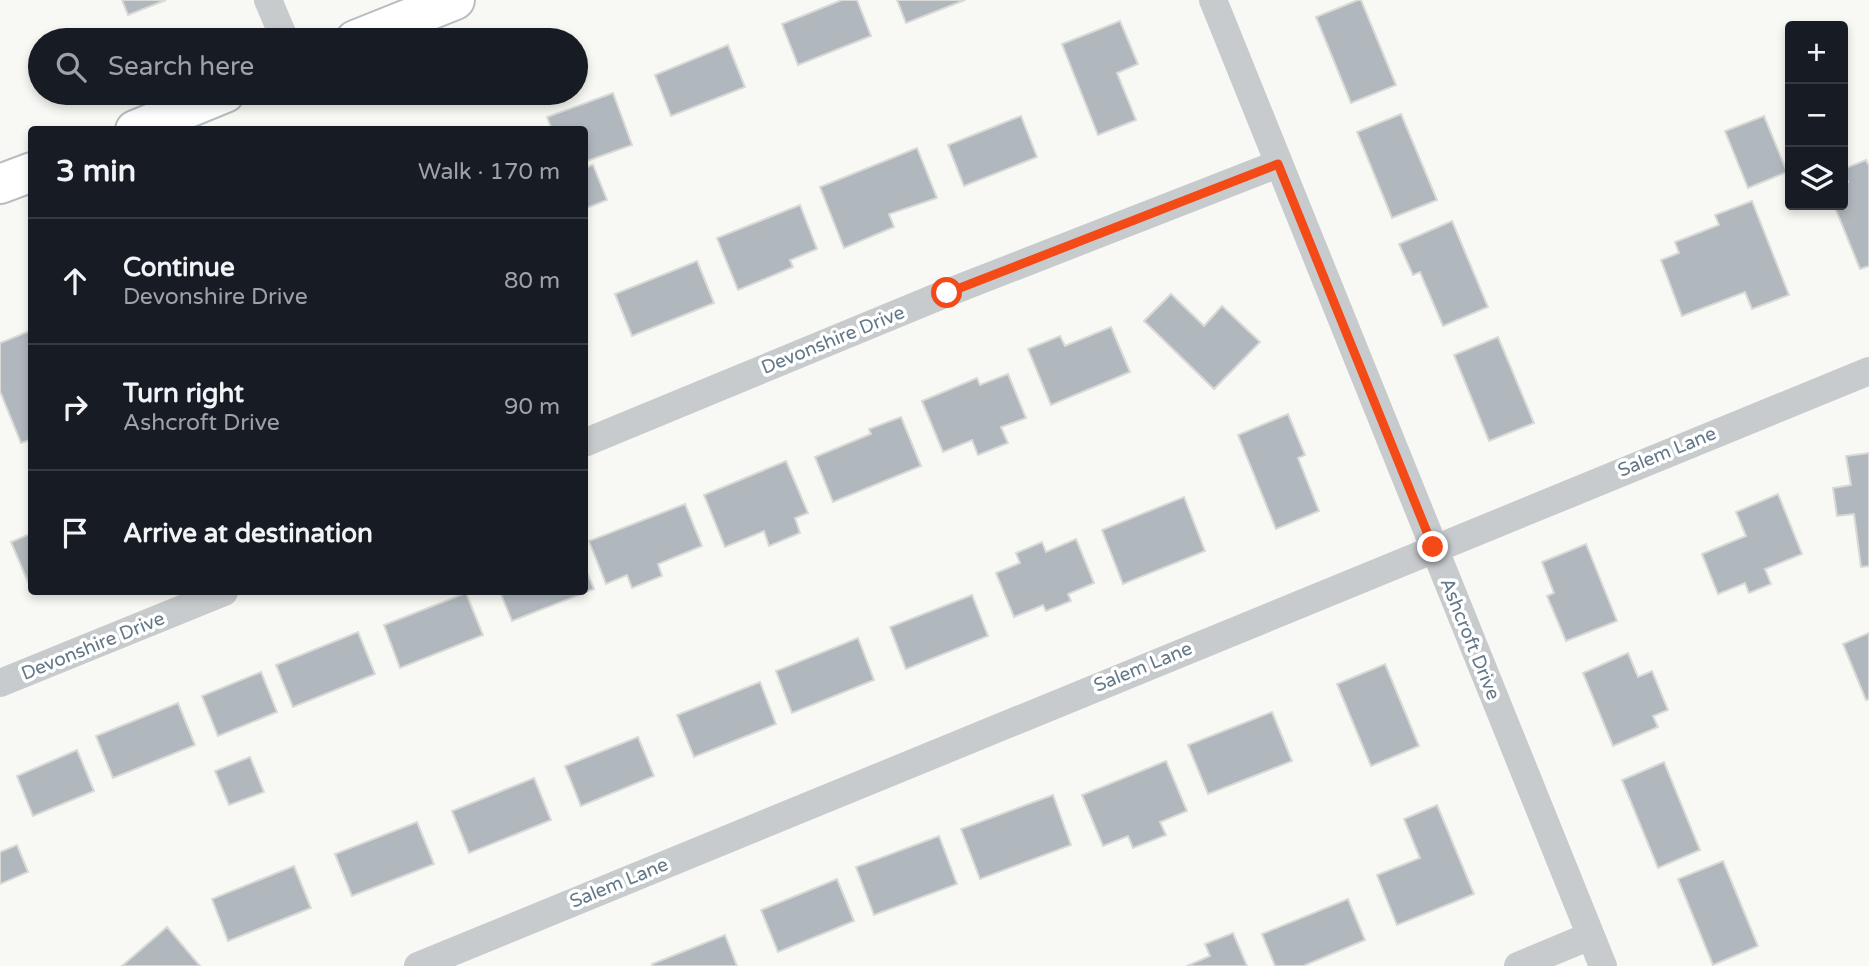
<!DOCTYPE html>
<html lang="en">
<head>
<meta charset="utf-8">
<style>
	body { margin:0; font-family:"Varela Round",sans-serif; background:#242831; color:#f1f3f6 }
	.controls { position:absolute; right:21px; top:21px; display:grid; overflow:hidden; border-radius:7px; box-shadow:0 4px 10px #0003 }
	.controls button { width:63px; height:63px; display:grid; place-items:center; padding:0; border:0; border-bottom:2px solid #363941; background:#171b24; color:#f1f3f6; font:35px sans-serif }
	.stop { position:absolute; width:21px; height:21px; margin:-16px; border:5px solid #f44a18; border-radius:50%; background:#fff }
	.stop.end { background:#f44a18; border-color:#fff; box-shadow:0 2px 7px #0008 }
	.list { margin:0; padding:0; list-style:none }
	h2 { display:flex; justify-content:space-between; align-items:center; height:91px; margin:0; padding:0 28px; font-size:30px }
	h2 small { font-size:23px; font-weight:400; color:#9ea1a6 }
	.list li { display:grid; grid-template-columns:46px 1fr auto; gap:21px; align-items:center; box-sizing:border-box; height:126px; padding:0 28px; border-top:2px solid #363941 }
	.list b { display:block; font-size:26px; white-space:nowrap }
	.list p { margin:0; font-size:23px; white-space:nowrap; color:#9ea1a6 }
	.list em { font-size:23px; font-style:normal; color:#9ea1a6 }
	.icon { flex:none; width:38px; height:38px; fill:none; stroke:currentColor; stroke-width:2; stroke-linecap:round; stroke-linejoin:round }
	.map { position:relative; flex:none; width:1869px; height:966px; overflow:hidden }
	.search { position:absolute; background:#171b24; box-shadow:0 4px 10px #0003; left:28px; top:28px; width:560px; height:77px; display:flex; align-items:center; gap:18px; box-sizing:border-box; padding:0 24px; border-radius:38px; color:#9ea1a6; font-size:26px }
	.panel { position:absolute; background:#171b24; box-shadow:0 4px 10px #0003; left:28px; top:126px; width:560px; height:469px; border-radius:7px }
	.map>svg:first-child { display:block }
</style>
</head>
<body>
<div class="map">
<svg width="1869" height="966" viewBox="0 0 1869 966">
	<rect width="100%" height="100%" fill="#f8f8f4"/>
	<g fill="#b0b8be" stroke="#d9d9d7" stroke-width="2">
		<path d="M 122,0 L 166,0 L 128,15 Z"/>
		<path d="M 842,0 L 857,0 L 871,36 L 798,65 L 782,24 Z"/>
		<path d="M 897,0 L 965,0 L 906,23 Z"/>
		<path d="M 1358,0 L 1361,0 L 1396,85 L 1351,103 L 1316,17 Z"/>
		<path d="M 1120,21 L 1138,64 L 1117,73 L 1136,120 L 1098,135 L 1062,44 Z"/>
		<path d="M 728,45 L 745,87 L 671,116 L 655,75 Z"/>
		<path d="M 613,93 L 632,145 L 584,162 L 584,130 L 552,130 L 547,117 Z"/>
		<path d="M 1401,114 L 1437,200 L 1392,218 L 1357,132 Z"/>
		<path d="M 1021,116 L 1037,157 L 964,186 L 948,145 Z"/>
		<path d="M 1764,116 L 1787,172 L 1748,188 L 1725,131 Z"/>
		<path d="M 917,148 L 937,198 L 889,214 L 894,227 L 844,248 L 820,187 Z"/>
		<path d="M 1866,160 L 1869,166 L 1869,266 L 1860,269 L 1834,205 L 1843,205 L 1843,184 L 1848,182 L 1843,169 Z"/>
		<path d="M 593,165 L 607,200 L 584,209 L 584,168 Z"/>
		<path d="M 1752,201 L 1789,295 L 1752,309 L 1745,292 L 1682,316 L 1661,260 L 1679,253 L 1675,242 L 1719,225 L 1715,215 Z"/>
		<path d="M 800,205 L 817,249 L 790,260 L 793,267 L 738,290 L 717,238 Z"/>
		<path d="M 1452,221 L 1488,307 L 1443,326 L 1420,272 L 1413,275 L 1399,244 Z"/>
		<path d="M 697,261 L 714,303 L 632,336 L 615,294 Z"/>
		<path d="M 1171,294 L 1204,326 L 1222,306 L 1260,342 L 1214,389 L 1144,321 Z"/>
		<path d="M 1111,327 L 1130,372 L 1051,405 L 1028,349 L 1060,336 L 1065,346 Z"/>
		<path d="M 32,330 L 32,439 L 21,443 L 0,391 L 0,343 Z"/>
		<path d="M 1498,337 L 1534,423 L 1489,441 L 1454,355 Z"/>
		<path d="M 1008,374 L 1026,418 L 1001,427 L 1008,443 L 978,455 L 972,440 L 943,452 L 922,401 L 977,378 L 980,385 Z"/>
		<path d="M 1288,414 L 1305,455 L 1298,458 L 1319,511 L 1276,529 L 1238,435 Z"/>
		<path d="M 901,417 L 921,466 L 833,502 L 815,457 L 871,434 L 869,429 Z"/>
		<path d="M 1869,453 L 1869,566 L 1861,567 L 1854,514 L 1837,516 L 1833,488 L 1851,485 L 1846,456 Z"/>
		<path d="M 786,461 L 808,513 L 795,518 L 800,533 L 769,546 L 764,531 L 725,547 L 704,495 Z"/>
		<path d="M 1778,494 L 1802,554 L 1765,569 L 1771,584 L 1749,593 L 1745,583 L 1718,594 L 1702,554 L 1746,536 L 1736,512 Z"/>
		<path d="M 1184,497 L 1205,551 L 1123,584 L 1102,530 Z"/>
		<path d="M 685,504 L 702,546 L 658,564 L 662,576 L 632,588 L 627,575 L 606,584 L 589,541 Z"/>
		<path d="M 32,533 L 32,581 L 28,582 L 11,542 Z"/>
		<path d="M 1076,539 L 1094,583 L 1068,594 L 1071,601 L 1046,611 L 1043,605 L 1014,617 L 996,573 L 1020,563 L 1016,553 L 1042,542 L 1046,552 Z"/>
		<path d="M 1586,544 L 1617,621 L 1566,641 L 1547,596 L 1554,593 L 1542,562 Z"/>
		<path d="M 584,565 L 594,589 L 512,621 L 500,592 L 584,592 Z"/>
		<path d="M 466,593 L 483,635 L 400,668 L 384,625 Z"/>
		<path d="M 972,595 L 988,636 L 906,669 L 890,627 Z"/>
		<path d="M 358,632 L 375,674 L 293,707 L 276,665 Z"/>
		<path d="M 1869,633 L 1869,699 L 1866,700 L 1843,644 Z"/>
		<path d="M 858,638 L 874,680 L 792,713 L 776,671 Z"/>
		<path d="M 1628,653 L 1638,677 L 1652,671 L 1668,710 L 1653,716 L 1658,727 L 1613,746 L 1583,673 Z"/>
		<path d="M 1385,664 L 1419,746 L 1371,766 L 1337,684 Z"/>
		<path d="M 261,672 L 277,712 L 218,736 L 202,696 Z"/>
		<path d="M 760,682 L 776,724 L 694,757 L 677,715 Z"/>
		<path d="M 178,703 L 195,745 L 113,778 L 96,736 Z"/>
		<path d="M 1272,712 L 1292,761 L 1208,794 L 1188,745 Z"/>
		<path d="M 638,737 L 654,776 L 581,806 L 565,766 Z"/>
		<path d="M 77,750 L 94,791 L 33,816 L 17,776 Z"/>
		<path d="M 250,757 L 264,792 L 229,805 L 215,771 Z"/>
		<path d="M 1166,761 L 1187,811 L 1160,822 L 1166,835 L 1133,848 L 1128,836 L 1103,846 L 1082,795 Z"/>
		<path d="M 1664,762 L 1700,850 L 1658,868 L 1622,780 Z"/>
		<path d="M 534,778 L 551,820 L 469,853 L 452,811 Z"/>
		<path d="M 1053,795 L 1071,845 L 980,879 L 961,829 Z"/>
		<path d="M 1437,805 L 1474,894 L 1397,925 L 1377,875 L 1420,858 L 1404,819 Z"/>
		<path d="M 417,822 L 434,864 L 352,896 L 335,854 Z"/>
		<path d="M 939,836 L 957,884 L 874,915 L 856,867 Z"/>
		<path d="M 17,845 L 28,872 L 0,884 L 0,852 Z"/>
		<path d="M 1723,861 L 1758,946 L 1713,965 L 1678,879 Z"/>
		<path d="M 294,866 L 311,908 L 228,941 L 212,899 Z"/>
		<path d="M 837,879 L 854,921 L 778,952 L 761,910 Z"/>
		<path d="M 1348,899 L 1365,940 L 1303,966 L 1275,966 L 1262,934 Z"/>
		<path d="M 167,927 L 200,966 L 122,966 Z"/>
		<path d="M 1233,933 L 1247,966 L 1187,966 L 1210,956 L 1205,944 Z"/>
		<path d="M 725,935 L 737,966 L 653,966 L 652,964 Z"/>
	</g>
	<g fill="none" stroke-linecap="round" stroke-linejoin="round">
		<defs>
			<g id="secondary">
				<path d="M 355,40 L 455,0"/>
				<path d="M 135,130 L 225,93"/>
				<path d="M 0,184 L 32,172"/>
			</g>
		</defs>
		<use href="#secondary" stroke="#b7bdc1" stroke-width="42"/>
		<g stroke="#c7cbce" stroke-width="28">
			<path d="M 268,0 L 285,40"/>
			<path d="M 1213,0 L 1603,966"/>
			<path d="M 584,443 L 947,293 L 1278,164"/>
			<path d="M 0,683 L 224,592"/>
			<path d="M 418,966 L 1869,371"/>
			<path d="M 1518,966 L 1590,936"/>
		</g>
		<use href="#secondary" stroke="#fff" stroke-width="38"/>
	</g>
	<g fill="none" stroke-linecap="round" stroke-linejoin="round">
		<path stroke="#f44a18" stroke-width="9" d="M 947,293 L 1278,164 L 1433,547"/>
	</g>
	<g text-anchor="middle" dominant-baseline="central" stroke-width="7" stroke-linejoin="round" paint-order="stroke">
		<g font-size="19" fill="#647888" stroke="#fff">
			<text transform="translate(833 340) rotate(-22)">Devonshire Drive</text>
			<text transform="translate(1667 452) rotate(-22)">Salem Lane</text>
			<text transform="translate(1470 639) rotate(68)">Ashcroft Drive</text>
			<text transform="translate(93 646) rotate(-22)">Devonshire Drive</text>
			<text transform="translate(1143 667) rotate(-22)">Salem Lane</text>
			<text transform="translate(619 883) rotate(-22)">Salem Lane</text>
		</g>
	</g>
</svg>
<div class="controls">
<button>+</button>
<button>−</button>
<button><svg class="icon" aria-label="layers" viewBox="0 0 24 24"><path d="M12 4l9 5-9 5-9-5zM3 14l9 5 9-5"/></svg></button>
</div>
<div class="stop" style="left:947px;top:293px"></div>
<div class="stop end" style="left:1433px;top:547px"></div>
<div class="search"><svg class="icon" aria-label="search" viewBox="0 0 24 24"><circle cx="10" cy="10" r="6"/><path d="M15 15l6 6"/></svg>Search here</div>
<section class="panel">
<h2>3 min<small>Walk · 170 m</small></h2>
<ul class="list">
<li><svg class="icon" aria-label="ahead" viewBox="0 0 24 24"><path d="M12 20V5M6 11l6-6 6 6"/></svg><div><b>Continue</b><p>Devonshire Drive</p></div><em>80 m</em></li>
<li><svg class="icon" aria-label="right" viewBox="0 0 24 24"><path d="M7 20v-9h11M14 6l5 5-5 5"/></svg><div><b>Turn right</b><p>Ashcroft Drive</p></div><em>90 m</em></li>
<li><svg class="icon" aria-label="arrive" viewBox="0 0 24 24"><path d="M6 21V4h12l-3 4 3 4H6"/></svg><div><b>Arrive at destination</b></div></li>
</ul>
</section>
</div>
</body>
</html>
